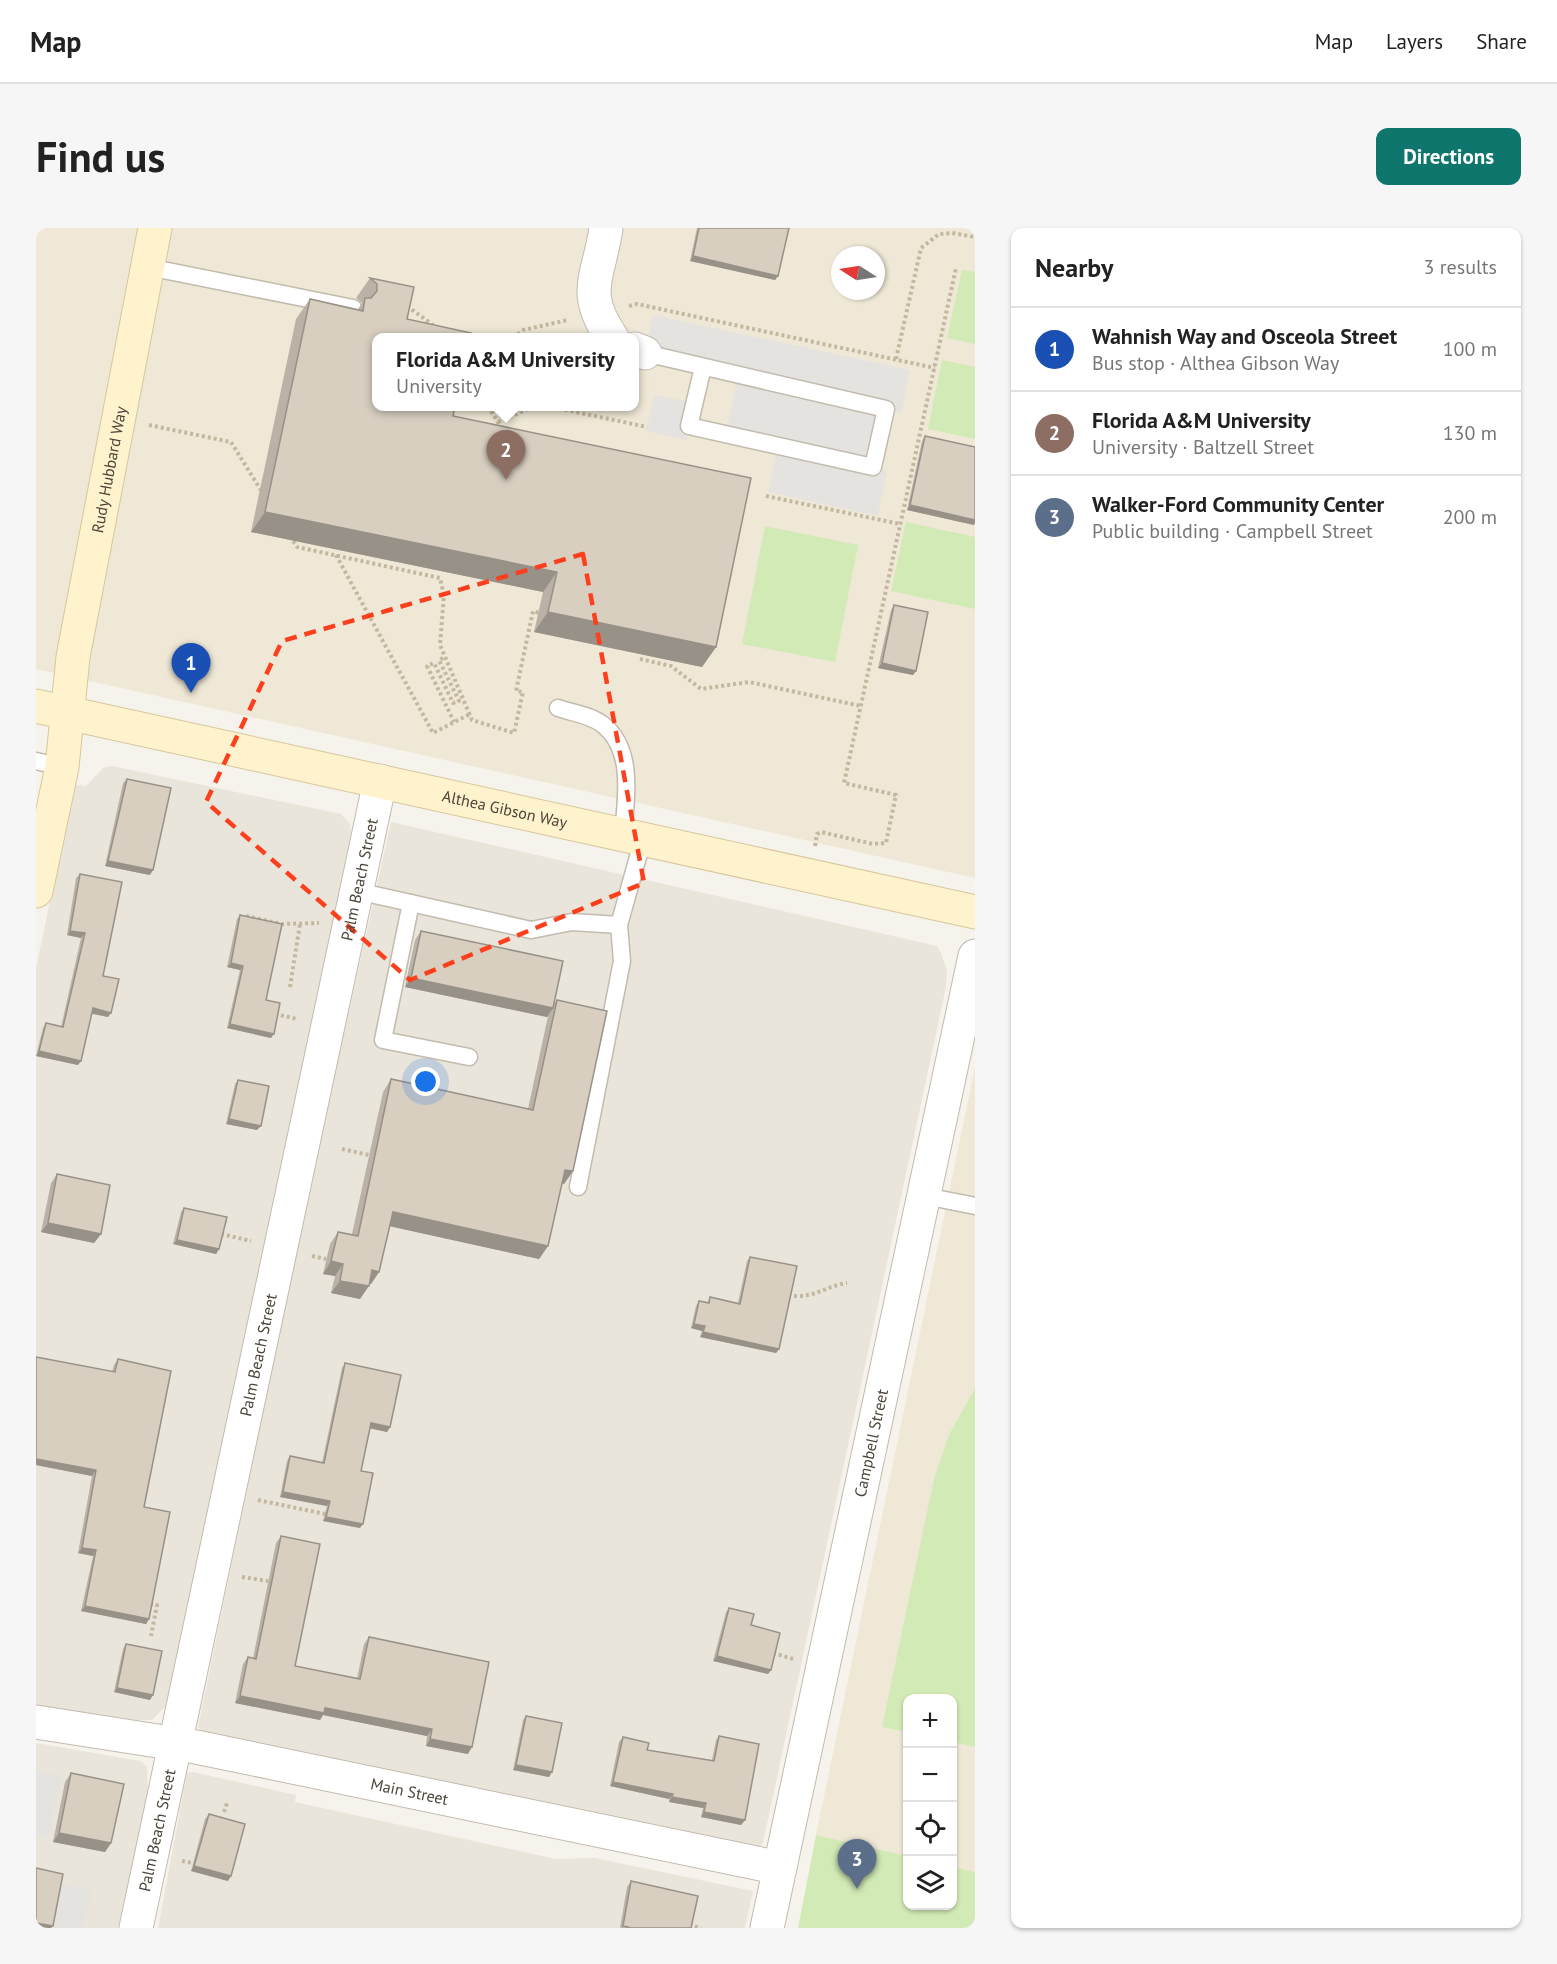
<!DOCTYPE html>
<html lang="en">
<head>
<meta charset="utf-8">
<style>
	body { margin:0; font-family:"PT Sans",sans-serif; background:#f6f6f6; color:#222 }
	.controls { position:absolute; right:18px; bottom:18px; display:grid; overflow:hidden; border-radius:12px; box-shadow:0 2px 4px #0004 }
	.controls button { width:54px; height:54px; display:grid; place-items:center; padding:0; border:0; border-bottom:2px solid #e0e0e0; background:#fff; color:#222; font:30px sans-serif }
	.compass { position:absolute; left:795px; top:18px; width:54px; height:54px; border-radius:50%; background:#fff; box-shadow:0 2px 4px #0004; rotate:282deg }
	.you { position:absolute; left:390px; top:854px; width:21px; height:21px; margin:-15px; border:4px solid #fff; border-radius:50%; background:#1a73e8; box-shadow:0 0 0 9px #1a73e833 }
	.badge { display:grid; place-items:center; width:39px; height:39px; border-radius:50%; background:#0f766e; color:#fff; font-size:20px; font-weight:700 }
	.pin { position:absolute; translate:-50% -50px; filter:drop-shadow(0 2px 3px #0008) }
	.pin::after { content:''; position:absolute; top:32px; width:21px; height:18px; background:inherit; clip-path:polygon(0 0,100% 0,50% 100%) }
	.popup { position:absolute; left:336px; top:105px; width:267px; height:78px; box-sizing:border-box; display:grid; place-content:center; border-radius:12px; background:#fff; filter:drop-shadow(0 2px 4px #0005); font-size:20px; white-space:nowrap; color:#767676 }
	.popup b { font-size:22px; color:#222 }
	.popup::after { content:''; position:absolute; left:50%; top:100%; margin-left:-12px; border:12px solid transparent; border-top-color:#fff }
	.list { margin:0; padding:0; list-style:none }
	h2 { display:flex; justify-content:space-between; align-items:center; height:78px; margin:0; padding:0 24px; font-size:26px }
	h2 small { font-size:20px; font-weight:400; color:#767676 }
	.list li { display:grid; grid-template-columns:39px 1fr auto; gap:18px; align-items:center; box-sizing:border-box; height:84px; padding:0 24px; border-top:2px solid #e0e0e0 }
	.list b { display:block; font-size:22px; white-space:nowrap }
	.list p { margin:0; font-size:20px; white-space:nowrap; color:#767676 }
	.list em { font-size:20px; font-style:normal; color:#767676 }
	.icon { flex:none; width:33px; height:33px; fill:none; stroke:currentColor; stroke-width:2; stroke-linecap:round; stroke-linejoin:round }
	.map { position:relative; flex:none; width:939px; height:1700px; overflow:hidden; border-radius:12px }
	header { display:flex; align-items:center; gap:36px; box-sizing:border-box; height:84px; padding:0 30px; background:#fff; border-bottom:2px solid #e0e0e0 }
	header strong { font-size:28px }
	nav { display:flex; gap:33px; margin-inline-start:auto; font-size:21px }
	.intro { display:flex; align-items:center; justify-content:space-between; box-sizing:border-box; height:144px; padding:0 36px }
	h1 { margin:0; font-size:42px }
	.button { padding:15px 27px; border-radius:12px; background:#0f766e; color:#fff; font-size:21px; font-weight:700 }
	main { display:flex; gap:36px; padding:0 36px }
	aside { flex:1; background:#fff; border-radius:12px; box-shadow:0 2px 4px #0004 }
	.map>svg:first-child { display:block }
</style>
</head>
<body>
<header>
<strong>Map</strong>
<nav><a>Map</a><a>Layers</a><a>Share</a></nav>
</header>
<div class="intro"><h1>Find us</h1><a class="button">Directions</a></div>
<main>
<div class="map">
<svg width="939" height="1700" viewBox="0 0 939 1700">
	<rect width="100%" height="100%" fill="#f6f3ec"/>
	<g fill="#eae5da">
		<path d="M 76,538 L 305,586 L 314,596 L 315,605 L 137,1465 L 133,1475 L 116,1492 L 101,1492 L 0,1478 L 0,740 L 38,557 L 50,558 L 67,540 Z"/>
		<path d="M 355,594 L 901,718 L 905,725 L 911,743 L 910,759 L 727,1615 L 721,1622 L 169,1506 L 162,1499 L 265,998 Z"/>
		<path d="M 0,1515 L 105,1533 L 111,1539 L 112,1567 L 82,1700 L 0,1700 Z"/>
		<path d="M 157,1544 L 260,1567 L 259,1574 L 520,1631 L 559,1630 L 717,1663 L 709,1700 L 122,1700 L 151,1545 Z"/>
	</g>
	<g fill="#efe8d6" fill-rule="evenodd">
		<path d="M 0,0 L 939,0 L 939,650 L 0,441 ZM 804,27 L 840,27 L 840,63 L 804,63 ZM 341,110 L 599,110 L 599,178 L 341,178 Z"/>
		<path d="M 939,839 L 939,1644 L 917,1639 L 916,1470 L 872,1470 L 871,1628 L 780,1607 Z"/>
	</g>
	<g fill="#d2eab5">
		<path d="M 926,42 L 939,44 L 939,116 L 911,110 Z"/>
		<path d="M 906,132 L 939,139 L 939,211 L 892,201 Z"/>
		<path d="M 870,294 L 939,309 L 939,381 L 855,363 Z"/>
		<path d="M 729,298 L 822,317 L 799,434 L 706,416 Z"/>
		<path d="M 939,1160 L 939,1519 L 917,1514 L 916,1470 L 872,1470 L 871,1504 L 846,1499 L 898,1251 L 913,1207 Z"/>
		<path d="M 780,1607 L 871,1628 L 872,1678 L 916,1678 L 917,1639 L 939,1644 L 939,1700 L 762,1700 Z"/>
	</g>
	<g fill="#e5e3e0">
		<path d="M 617,87 L 874,142 L 865,185 L 850,181 L 837,239 L 851,242 L 842,288 L 732,264 L 742,218 L 690,206 L 702,147 L 609,125 Z"/>
		<path d="M 618,167 L 659,175 L 650,212 L 610,203 Z"/>
		<path d="M 0,1543 L 26,1548 L 13,1609 L 0,1606 Z"/>
		<path d="M 25,1656 L 56,1662 L 47,1700 L 15,1700 Z"/>
	</g>
	<g fill="none" stroke-linecap="round" stroke-linejoin="round">
		<defs>
			<g id="lane">
				<path d="M 112,39 L 317,80"/>
				<path d="M 609,125 L 850,181 L 837,239 L 653,198 L 667,139"/>
				<path d="M 522,480 C 537,485 554,487 566,496 C 599,521 590,571 587,606"/>
				<path d="M 0,533 L 26,539"/>
				<path d="M 321,663 L 495,702 L 536,694 L 583,697"/>
				<path d="M 375,675 L 347,812 L 433,829"/>
				<path d="M 542,959 L 586,733 L 583,697 L 607,611"/>
				<path d="M 889,968 L 939,978"/>
			</g>
			<g id="street">
				<path d="M 570,0 C 563,50 544,63 576,110"/>
				<path d="M 599,121 L 609,125"/>
				<path id="s1" d="M 0,1494 L 160,1519 L 744,1640"/>
				<path id="s2" d="M 100,1700 L 344,553"/>
				<path id="s3" d="M 731,1700 L 939,728"/>
			</g>
			<g id="secondary">
				<path id="s4" d="M 0,478 L 939,684"/>
				<path id="s5" d="M 0,663 L 26,539 L 37,429 L 119,0"/>
			</g>
		</defs>
		<use href="#lane" stroke="#c2bbae" stroke-width="19"/>
		<use href="#street" stroke="#c2bbae" stroke-width="35"/>
		<use href="#secondary" stroke="#d6c79b" stroke-width="35"/>
		<g stroke="#c4b79f" stroke-width="4" stroke-dasharray="3 3" stroke-linecap="butt">
			<path d="M 371,78 L 401,100"/>
			<path d="M 593,78 L 601,76 L 899,140"/>
			<path d="M 477,110 L 487,102 L 532,92"/>
			<path d="M 860,131 L 885,20 L 903,6 L 916,5 L 939,9"/>
			<path d="M 452,178 L 466,201"/>
			<path d="M 511,178 L 611,199"/>
			<path d="M 462,194 L 499,178"/>
			<path d="M 113,197 L 195,214 L 226,264"/>
			<path d="M 730,268 L 864,296"/>
			<path d="M 254,308 L 261,319 L 404,350 L 408,367 L 404,417 L 436,492 L 478,505 L 487,464 L 480,463 L 497,383 L 503,385"/>
			<path d="M 300,327 L 397,505 L 434,486"/>
			<path d="M 407,430 L 403,432 L 423,473 L 417,475 L 398,435 L 391,438 L 418,494"/>
			<path d="M 604,431 L 635,438 L 665,461 L 713,454 L 825,478"/>
			<path d="M 779,618 L 781,606 L 785,604 L 837,616 L 850,615 L 860,567 L 808,555 L 920,40"/>
			<path d="M 210,688 L 246,696 L 283,695"/>
			<path d="M 254,759 L 264,696"/>
			<path d="M 239,786 L 261,791"/>
			<path d="M 306,921 L 337,928"/>
			<path d="M 185,1006 L 215,1013"/>
			<path d="M 276,1028 L 290,1031"/>
			<path d="M 752,1067 C 776,1072 789,1058 811,1055"/>
			<path d="M 222,1272 L 289,1286"/>
			<path d="M 206,1349 L 232,1353"/>
			<path d="M 114,1376 L 121,1377 L 115,1408"/>
			<path d="M 737,1425 L 757,1431"/>
			<path d="M 188,1584 L 191,1575"/>
			<path d="M 146,1633 L 157,1635"/>
			<path d="M 653,1697 L 665,1700"/>
		</g>
		<use href="#lane" stroke="#fff" stroke-width="16"/>
		<use href="#street" stroke="#fff" stroke-width="33"/>
		<use href="#secondary" stroke="#fff3cd" stroke-width="33"/>
	</g>
	<g fill="#bab2a6">
		<path d="M 661,0 L 753,0 L 742,48 L 739,52 L 654,33 Z"/>
		<path d="M 334,50 L 378,59 L 371,91 L 417,188 L 680,419 L 666,439 L 498,404 L 507,364 L 215,304 L 260,91 L 274,71 L 322,81 L 326,75 L 320,70 Z"/>
		<path d="M 889,208 L 938,297 L 871,282 L 886,213 Z"/>
		<path d="M 858,377 L 880,443 L 877,447 L 842,440 L 855,382 Z"/>
		<path d="M 91,551 L 114,647 L 69,638 L 87,555 Z"/>
		<path d="M 44,646 L 75,785 L 72,789 L 56,786 L 42,837 L 0,828 L 7,800 L 10,795 L 25,799 L 45,710 L 31,707 L 40,650 Z"/>
		<path d="M 204,687 L 230,772 L 235,810 L 191,800 L 204,742 L 191,739 L 201,691 Z"/>
		<path d="M 385,703 L 518,776 L 521,772 L 537,943 L 528,956 L 526,955 L 512,1018 L 503,1031 L 354,998 L 343,1044 L 335,1056 L 333,1056 L 324,1071 L 295,1065 L 299,1048 L 287,1046 L 294,1016 L 302,1004 L 316,1006 L 347,864 L 355,851 L 492,881 L 512,788 L 511,789 L 369,759 L 379,712 Z"/>
		<path d="M 202,852 L 221,902 L 190,896 L 199,856 Z"/>
		<path d="M 21,946 L 65,1006 L 58,1015 L 5,1004 L 15,955 Z"/>
		<path d="M 148,980 L 183,1021 L 180,1026 L 137,1016 L 145,984 Z"/>
		<path d="M 714,1029 L 743,1121 L 740,1125 L 664,1109 L 666,1103 L 655,1100 L 660,1078 L 663,1073 L 671,1075 L 674,1069 L 702,1075 L 711,1033 Z"/>
		<path d="M 0,1129 L 76,1144 L 78,1137 L 82,1131 L 108,1279 L 113,1391 L 110,1396 L 45,1383 L 57,1328 L 42,1325 L 56,1248 L 0,1237 Z"/>
		<path d="M 309,1135 L 354,1199 L 351,1204 L 334,1200 L 325,1243 L 324,1300 L 287,1293 L 291,1278 L 244,1269 L 251,1233 L 254,1228 L 286,1235 L 306,1140 Z"/>
		<path d="M 245,1308 L 259,1438 L 321,1451 L 328,1416 L 333,1409 L 432,1526 L 390,1518 L 391,1508 L 287,1487 L 284,1492 L 199,1475 L 207,1436 L 212,1429 L 217,1430 L 240,1315 Z"/>
		<path d="M 693,1380 L 715,1397 L 735,1442 L 732,1446 L 677,1433 L 690,1384 Z"/>
		<path d="M 90,1416 L 114,1472 L 78,1464 L 87,1421 Z"/>
		<path d="M 490,1488 L 513,1549 L 477,1542 L 487,1492 Z"/>
		<path d="M 683,1508 L 709,1592 L 705,1597 L 665,1589 L 667,1580 L 633,1574 L 633,1571 L 574,1558 L 583,1514 L 587,1509 L 611,1522 L 676,1532 L 680,1512 Z"/>
		<path d="M 35,1545 L 75,1615 L 69,1624 L 17,1614 L 29,1554 Z"/>
		<path d="M 173,1586 L 192,1653 L 155,1643 L 169,1591 Z"/>
		<path d="M 595,1653 L 655,1700 L 584,1700 L 591,1659 Z"/>
	</g>
	<g fill="#979187">
		<path d="M 657,28 L 742,48 L 739,52 L 654,33 Z"/>
		<path d="M 874,277 L 939,292 L 939,295 L 938,297 L 871,282 Z"/>
		<path d="M 229,284 L 521,344 L 507,364 L 215,304 Z"/>
		<path d="M 512,384 L 680,419 L 666,439 L 498,404 Z"/>
		<path d="M 846,435 L 880,443 L 877,447 L 842,440 Z"/>
		<path d="M 72,633 L 117,642 L 114,647 L 69,638 Z"/>
		<path d="M 34,703 L 49,705 L 45,710 L 31,707 Z"/>
		<path d="M 195,735 L 207,738 L 204,742 L 191,739 Z"/>
		<path d="M 375,750 L 517,780 L 511,789 L 369,759 Z"/>
		<path d="M 57,780 L 75,785 L 72,789 L 54,785 Z"/>
		<path d="M 194,796 L 238,806 L 235,810 L 191,800 Z"/>
		<path d="M 3,823 L 45,833 L 42,837 L 0,828 Z"/>
		<path d="M 193,891 L 225,898 L 221,902 L 190,896 Z"/>
		<path d="M 529,942 L 537,943 L 528,956 L 520,954 Z"/>
		<path d="M 357,984 L 512,1018 L 503,1031 L 348,997 Z"/>
		<path d="M 12,995 L 65,1006 L 58,1015 L 5,1004 Z"/>
		<path d="M 141,1012 L 183,1021 L 180,1026 L 137,1016 Z"/>
		<path d="M 295,1033 L 307,1036 L 299,1048 L 287,1046 Z"/>
		<path d="M 336,1042 L 343,1044 L 335,1056 L 327,1054 Z"/>
		<path d="M 304,1053 L 333,1058 L 324,1071 L 295,1065 Z"/>
		<path d="M 658,1096 L 669,1098 L 666,1103 L 655,1100 Z"/>
		<path d="M 667,1104 L 743,1121 L 740,1125 L 664,1109 Z"/>
		<path d="M 335,1195 L 354,1199 L 351,1204 L 332,1200 Z"/>
		<path d="M 0,1231 L 60,1242 L 56,1248 L 0,1237 Z"/>
		<path d="M 247,1264 L 294,1273 L 291,1278 L 244,1269 Z"/>
		<path d="M 290,1289 L 327,1296 L 324,1300 L 287,1293 Z"/>
		<path d="M 46,1320 L 60,1322 L 57,1328 L 42,1325 Z"/>
		<path d="M 49,1378 L 113,1391 L 110,1396 L 45,1383 Z"/>
		<path d="M 681,1428 L 735,1442 L 732,1446 L 677,1433 Z"/>
		<path d="M 81,1460 L 117,1467 L 114,1472 L 78,1464 Z"/>
		<path d="M 204,1468 L 289,1480 L 396,1501 L 391,1508 L 287,1487 L 284,1492 L 199,1475 Z"/>
		<path d="M 394,1511 L 436,1519 L 432,1526 L 390,1518 Z"/>
		<path d="M 480,1537 L 516,1544 L 513,1549 L 477,1542 Z"/>
		<path d="M 577,1554 L 637,1566 L 633,1571 L 574,1558 Z"/>
		<path d="M 636,1569 L 670,1575 L 667,1580 L 633,1574 Z"/>
		<path d="M 668,1584 L 709,1592 L 705,1597 L 665,1589 Z"/>
		<path d="M 23,1605 L 75,1615 L 69,1624 L 17,1614 Z"/>
		<path d="M 158,1638 L 195,1648 L 192,1653 L 155,1643 Z"/>
		<path d="M 0,1695 L 17,1698 L 15,1700 L 0,1700 Z"/>
	</g>
	<g fill="#d8cfc1" stroke="#979187" stroke-width="1.5">
		<path d="M 663,0 L 753,0 L 742,48 L 657,28 Z"/>
		<path d="M 334,50 L 378,59 L 371,91 L 435,105 L 434,110 L 341,110 L 341,178 L 419,178 L 417,188 L 715,250 L 680,419 L 512,384 L 521,344 L 229,284 L 274,71 L 327,83 L 329,70 L 335,70 L 341,63 L 341,56 Z"/>
		<path d="M 889,208 L 939,219 L 939,292 L 874,277 Z"/>
		<path d="M 858,377 L 892,384 L 880,443 L 846,435 Z"/>
		<path d="M 91,551 L 135,560 L 117,642 L 72,633 Z"/>
		<path d="M 44,646 L 86,654 L 67,748 L 83,751 L 75,785 L 57,780 L 45,833 L 3,823 L 10,795 L 27,799 L 49,705 L 34,703 Z"/>
		<path d="M 204,687 L 246,696 L 230,772 L 244,775 L 238,806 L 194,796 L 207,738 L 195,735 Z"/>
		<path d="M 385,703 L 527,733 L 517,780 L 375,750 Z"/>
		<path d="M 521,772 L 571,783 L 537,943 L 529,942 L 512,1018 L 357,984 L 343,1044 L 336,1042 L 333,1058 L 304,1053 L 307,1036 L 295,1033 L 302,1004 L 322,1008 L 355,851 L 497,882 Z"/>
		<path d="M 202,852 L 233,858 L 225,898 L 193,891 Z"/>
		<path d="M 21,946 L 74,957 L 65,1006 L 12,995 Z"/>
		<path d="M 148,980 L 191,989 L 183,1021 L 141,1012 Z"/>
		<path d="M 714,1029 L 761,1038 L 743,1121 L 667,1104 L 669,1098 L 658,1096 L 663,1073 L 673,1075 L 674,1069 L 704,1076 Z"/>
		<path d="M 0,1129 L 79,1144 L 82,1131 L 135,1143 L 108,1279 L 134,1284 L 113,1391 L 49,1378 L 60,1322 L 46,1320 L 60,1242 L 0,1231 Z"/>
		<path d="M 309,1135 L 365,1147 L 354,1199 L 335,1195 L 325,1243 L 337,1245 L 327,1296 L 290,1289 L 294,1273 L 247,1264 L 254,1228 L 288,1235 Z"/>
		<path d="M 245,1308 L 284,1316 L 259,1438 L 324,1451 L 333,1409 L 453,1434 L 436,1519 L 394,1511 L 396,1501 L 289,1480 L 288,1485 L 204,1468 L 212,1429 L 220,1431 Z"/>
		<path d="M 693,1380 L 718,1386 L 715,1397 L 744,1405 L 735,1442 L 681,1428 Z"/>
		<path d="M 90,1416 L 126,1423 L 117,1467 L 81,1460 Z"/>
		<path d="M 490,1488 L 526,1495 L 516,1544 L 480,1537 Z"/>
		<path d="M 683,1508 L 723,1516 L 709,1592 L 668,1584 L 670,1575 L 636,1569 L 637,1566 L 577,1554 L 587,1509 L 613,1515 L 611,1522 L 678,1533 Z"/>
		<path d="M 35,1545 L 88,1556 L 75,1615 L 23,1605 Z"/>
		<path d="M 173,1586 L 209,1596 L 195,1648 L 158,1638 Z"/>
		<path d="M 0,1640 L 27,1646 L 17,1698 L 0,1695 Z"/>
		<path d="M 595,1653 L 662,1668 L 655,1700 L 591,1700 L 592,1699 L 587,1698 Z"/>
	</g>
	<path fill="none" stroke="#fc3f1d" stroke-width="4.5" stroke-dasharray="12 8" stroke-linejoin="round" d="M 547,326 L 608,655 L 374,752 L 170,574 L 246,413 Z"/>
	<g text-anchor="middle" dominant-baseline="central" stroke-width="5" stroke-linejoin="round" paint-order="stroke">
		<g font-size="16" fill="#4b4439" stroke="#fff">
			<text stroke="none"><textPath href="#s5" startOffset="428">Rudy Hubbard Way</textPath></text>
			<text stroke="none"><textPath href="#s4" startOffset="480">Althea Gibson Way</textPath></text>
			<text stroke="none"><textPath href="#s2" startOffset="1072">Palm Beach Street</textPath></text>
			<text stroke="none"><textPath href="#s2" startOffset="586">Palm Beach Street</textPath></text>
			<text stroke="none"><textPath href="#s3" startOffset="496">Campbell Street</textPath></text>
			<text stroke="none"><textPath href="#s1" startOffset="380">Main Street</textPath></text>
			<text stroke="none"><textPath href="#s2" startOffset="100">Palm Beach Street</textPath></text>
		</g>
	</g>
</svg>
<div class="controls">
<button>+</button>
<button>−</button>
<button><svg class="icon" aria-label="locate" viewBox="0 0 24 24"><circle cx="12" cy="12" r="6"/><path d="M12 2v4M12 18v4M2 12h4M18 12h4"/></svg></button>
<button><svg class="icon" aria-label="layers" viewBox="0 0 24 24"><path d="M12 4l9 5-9 5-9-5zM3 14l9 5 9-5"/></svg></button>
</div>
<svg class="compass" viewBox="-18 -18 36 36"><path d="M0-13l5 13h-10z" fill="#e53935"/><path d="M0 13l5-13h-10z" fill="#767676"/></svg>
<div class="you"></div>
<div class="pin badge" style="left:155px;top:465px;background:#1a4fb4">1</div>
<div class="pin badge" style="left:470px;top:252px;background:#8d6e63">2</div>
<div class="popup"><b>Florida A&amp;M University</b>University</div>
<div class="pin badge" style="left:821px;top:1661px;background:#5c6f8a">3</div>
</div>
<aside>
<h2>Nearby<small>3 results</small></h2>
<ul class="list">
<li><span class="badge" style="background:#1a4fb4">1</span><div><b>Wahnish Way and Osceola Street</b><p>Bus stop · Althea Gibson Way</p></div><em>100 m</em></li>
<li><span class="badge" style="background:#8d6e63">2</span><div><b>Florida A&amp;M University</b><p>University · Baltzell Street</p></div><em>130 m</em></li>
<li><span class="badge" style="background:#5c6f8a">3</span><div><b>Walker-Ford Community Center</b><p>Public building · Campbell Street</p></div><em>200 m</em></li>
</ul>
</aside>
</main>
</body>
</html>
